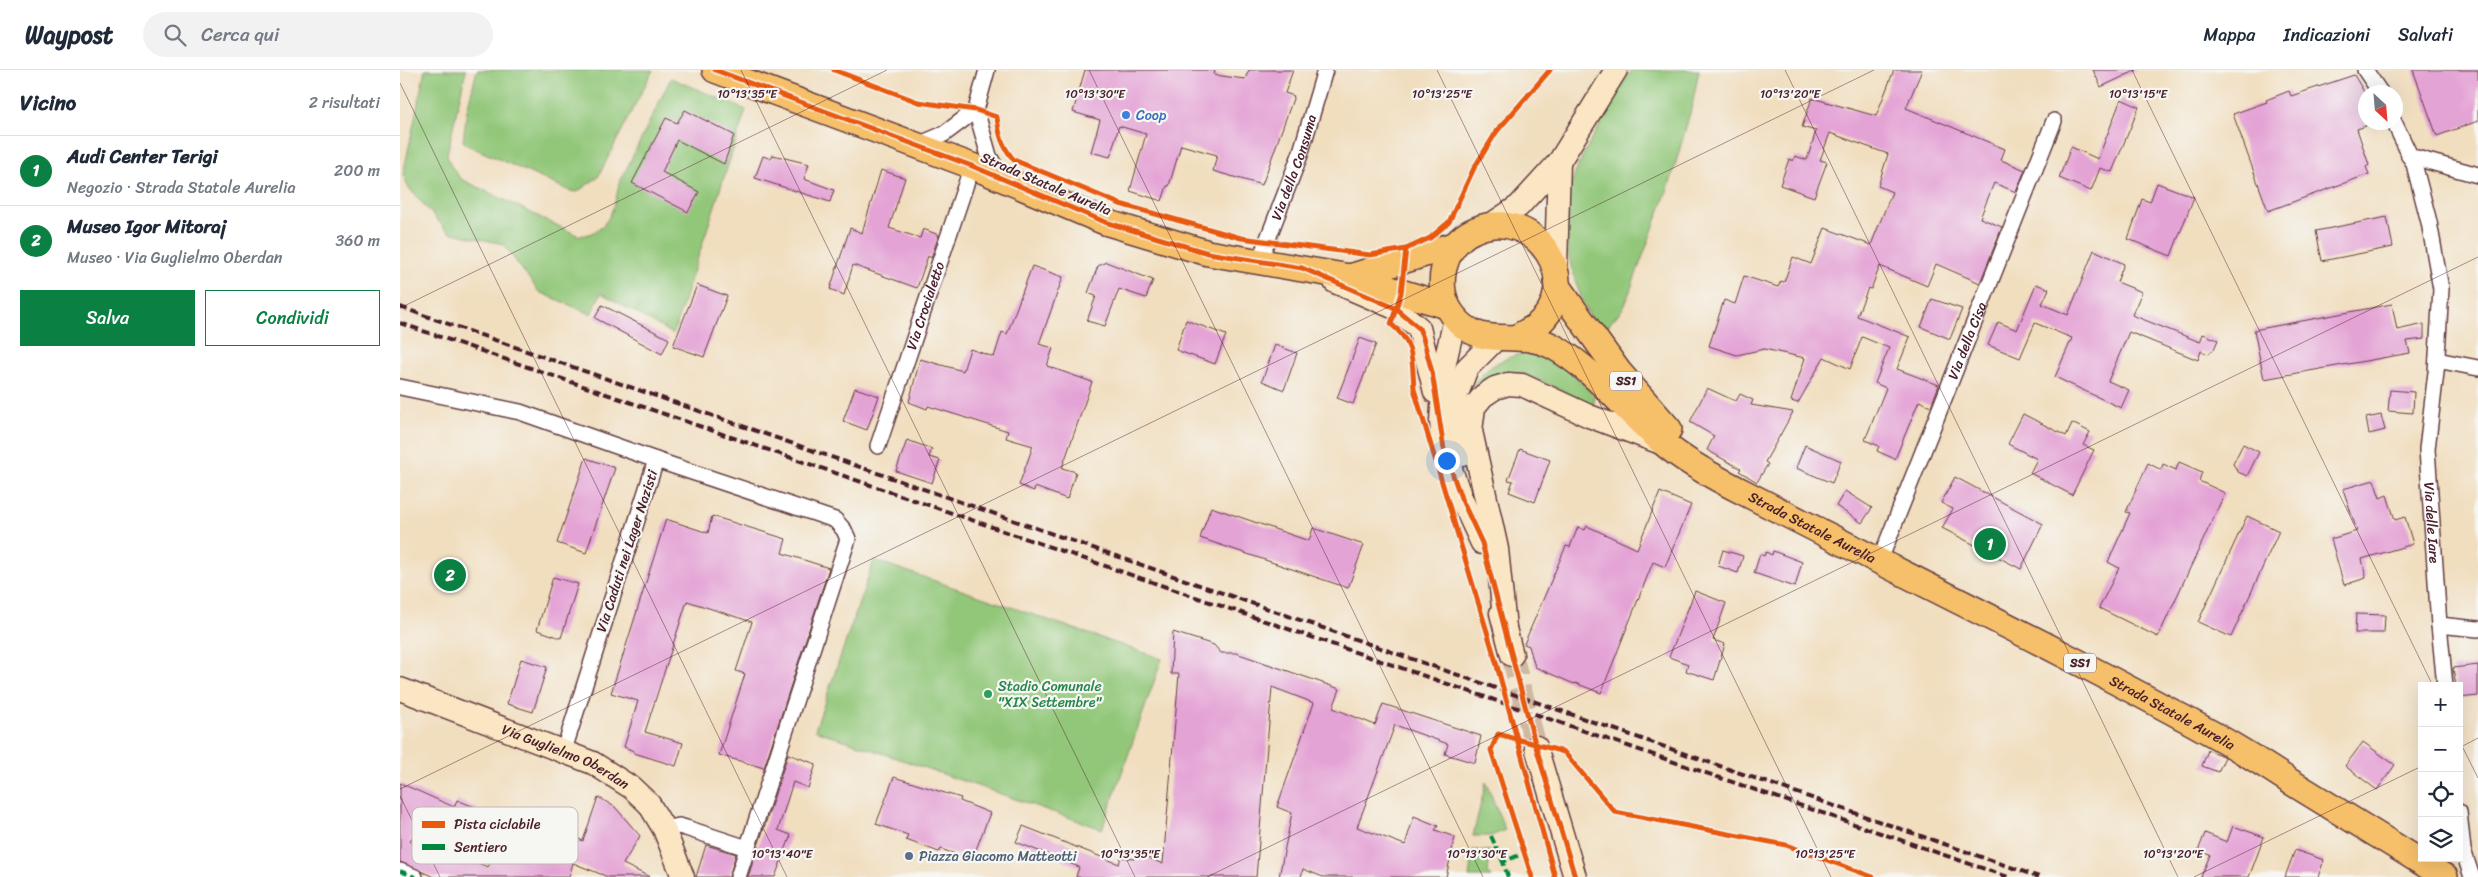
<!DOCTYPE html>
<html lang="it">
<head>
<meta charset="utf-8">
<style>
	body { margin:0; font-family:Sriracha,sans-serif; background:#f2f2f3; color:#1f2937 }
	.controls { position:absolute; right:15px; bottom:15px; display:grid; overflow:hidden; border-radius:0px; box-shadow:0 5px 20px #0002 }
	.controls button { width:45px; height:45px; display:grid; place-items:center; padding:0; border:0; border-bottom:1px solid #e0e1e3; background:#fff; color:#1f2937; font:25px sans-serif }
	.compass { position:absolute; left:1958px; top:15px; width:45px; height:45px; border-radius:50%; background:#fff; box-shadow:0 5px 20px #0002; rotate:154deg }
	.you { position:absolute; left:1046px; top:390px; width:18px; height:18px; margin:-12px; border:4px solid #fff; border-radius:50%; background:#1a73e8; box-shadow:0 0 0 8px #1a73e833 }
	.badge { display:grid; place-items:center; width:32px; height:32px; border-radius:50%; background:#0b8043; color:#fff; font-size:16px; font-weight:700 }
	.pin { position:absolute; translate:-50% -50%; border:2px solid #fff; box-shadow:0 1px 5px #0006 }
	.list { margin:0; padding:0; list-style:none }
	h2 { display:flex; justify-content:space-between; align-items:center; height:65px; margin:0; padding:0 20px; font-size:21px }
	h2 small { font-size:16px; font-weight:400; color:#747a83 }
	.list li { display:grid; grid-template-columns:32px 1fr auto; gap:15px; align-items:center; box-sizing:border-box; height:70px; padding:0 20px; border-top:1px solid #e0e1e3 }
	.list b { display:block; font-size:19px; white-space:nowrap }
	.list p { margin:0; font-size:16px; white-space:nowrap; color:#747a83 }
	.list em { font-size:16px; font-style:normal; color:#747a83 }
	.actions { display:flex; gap:10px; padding:15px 20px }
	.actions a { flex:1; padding:11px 0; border:1px solid #0b8043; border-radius:0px; text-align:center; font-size:18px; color:#0b8043 }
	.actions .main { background:#0b8043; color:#fff }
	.icon { flex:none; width:28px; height:28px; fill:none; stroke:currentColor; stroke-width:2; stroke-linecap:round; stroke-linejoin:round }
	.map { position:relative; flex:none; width:2078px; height:807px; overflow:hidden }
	header { display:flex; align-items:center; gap:30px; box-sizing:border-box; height:70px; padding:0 25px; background:#fff; border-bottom:1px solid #e0e1e3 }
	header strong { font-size:24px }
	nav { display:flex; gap:28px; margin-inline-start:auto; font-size:18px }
	.search { width:350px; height:45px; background:#f2f2f3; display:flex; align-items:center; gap:12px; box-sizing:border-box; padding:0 18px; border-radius:28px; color:#747a83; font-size:19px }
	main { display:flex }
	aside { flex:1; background:#fff }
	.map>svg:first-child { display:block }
</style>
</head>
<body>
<header>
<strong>Waypost</strong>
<div class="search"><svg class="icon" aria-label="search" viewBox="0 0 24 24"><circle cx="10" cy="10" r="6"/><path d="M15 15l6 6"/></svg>Cerca qui</div>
<nav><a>Mappa</a><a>Indicazioni</a><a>Salvati</a></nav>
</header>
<main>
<aside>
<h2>Vicino<small>2 risultati</small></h2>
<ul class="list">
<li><span class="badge">1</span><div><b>Audi Center Terigi</b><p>Negozio · Strada Statale Aurelia</p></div><em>200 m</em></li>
<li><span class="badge">2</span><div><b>Museo Igor Mitoraj</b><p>Museo · Via Guglielmo Oberdan</p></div><em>360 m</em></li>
</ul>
<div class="actions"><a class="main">Salva</a><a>Condividi</a></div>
</aside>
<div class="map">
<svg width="2078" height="807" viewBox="0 0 2078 807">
	<rect width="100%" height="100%" fill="#f6f6f2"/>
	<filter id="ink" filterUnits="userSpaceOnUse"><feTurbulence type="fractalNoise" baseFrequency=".02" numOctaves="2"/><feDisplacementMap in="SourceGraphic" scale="10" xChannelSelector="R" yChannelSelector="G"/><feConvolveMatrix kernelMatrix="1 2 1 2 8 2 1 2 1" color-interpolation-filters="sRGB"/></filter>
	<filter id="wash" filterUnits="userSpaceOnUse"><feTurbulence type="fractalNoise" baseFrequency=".0096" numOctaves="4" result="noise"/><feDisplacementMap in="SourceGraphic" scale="20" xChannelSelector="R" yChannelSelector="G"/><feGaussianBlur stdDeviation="1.12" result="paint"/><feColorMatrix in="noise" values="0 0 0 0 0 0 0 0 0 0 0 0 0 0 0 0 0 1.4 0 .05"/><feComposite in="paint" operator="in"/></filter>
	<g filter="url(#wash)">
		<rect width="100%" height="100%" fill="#f1debf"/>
		<g fill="#92c779" stroke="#6e7352">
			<path d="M 25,0 L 66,0 L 47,84 L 51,96 L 61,109 L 179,166 C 208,163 214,140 219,114 L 271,8 L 346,40 L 273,264 L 201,223 L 191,244 L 139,222 L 103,174 L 48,162 L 8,117 L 3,105 Z"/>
			<path d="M 77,0 L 253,0 L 198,107 L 177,122 L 170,121 L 67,75 L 63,71 L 67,40 Z"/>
			<path d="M 1232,0 L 1299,0 L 1292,36 L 1271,110 L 1224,237 L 1200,265 C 1171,215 1153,156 1176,101 C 1181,87 1190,73 1197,60 C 1207,40 1218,18 1232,0 Z"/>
			<path d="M 1121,284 C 1151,285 1177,303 1194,327 L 1194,334 L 1190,336 C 1168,325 1130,300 1106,303 C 1095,304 1086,312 1078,317 L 1073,316 C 1085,298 1100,289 1121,284 Z"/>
			<path d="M 474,490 L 762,589 L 702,759 L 415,660 Z"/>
			<path d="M 1086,712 L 1105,760 L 1091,766 L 1073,766 Z"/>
			<path d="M 1073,780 L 1090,781 L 1088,803 L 1091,807 L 1069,807 Z"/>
		</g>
		<g id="blocks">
			<g fill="#e4a3d5" fill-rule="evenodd">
				<path d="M 685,0 L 815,0 L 814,5 L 845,9 L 849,0 L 893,0 L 885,23 L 894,26 L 862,115 L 813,101 L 817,85 L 781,75 L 769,116 L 767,116 L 762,131 L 730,121 L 746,64 L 719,56 L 710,87 L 691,82 L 700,50 L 673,42 Z"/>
				<path d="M 1494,0 L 1522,0 L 1506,38 L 1605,79 L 1601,90 L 1625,100 L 1616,122 L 1594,113 L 1580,148 L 1602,157 L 1580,213 L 1536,194 L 1527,216 L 1480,196 L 1471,219 L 1468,218 L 1457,246 L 1510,267 L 1497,299 L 1539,315 L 1531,336 L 1519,331 L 1495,389 L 1477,381 L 1479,376 L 1465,370 L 1486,318 L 1475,313 L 1489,278 L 1462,267 L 1450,299 L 1424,287 L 1398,333 L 1391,331 L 1405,288 L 1364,279 L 1337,285 L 1309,276 L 1324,230 L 1335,234 L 1344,206 L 1378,217 L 1381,211 L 1384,212 L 1393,187 L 1411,194 L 1425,158 L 1471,175 L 1492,122 L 1478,116 L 1488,84 L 1430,63 L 1420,90 L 1427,92 L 1414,127 L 1380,115 L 1389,89 L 1393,91 L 1395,86 L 1407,90 L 1416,61 L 1402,57 L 1412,28 L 1476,46 Z"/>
				<path d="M 1693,0 L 1737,0 L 1701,17 Z"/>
				<path d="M 2013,0 L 2078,0 L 2078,51 L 2037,66 Z"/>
				<path d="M 1954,5 L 1966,25 L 1966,56 L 1957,59 L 1969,95 L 1966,97 L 1969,104 L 1868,141 L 1833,44 L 1867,32 L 1866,30 L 1889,21 L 1891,26 Z"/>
				<path d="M 1721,29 L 1739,37 L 1712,102 L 1700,98 L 1691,121 L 1659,108 L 1671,77 L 1698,89 Z"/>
				<path d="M 285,40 L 334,65 L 324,94 L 277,70 L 262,102 L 299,122 L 288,142 L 232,113 L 266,48 L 277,53 Z"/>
				<path d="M 373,85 L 409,94 L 404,109 L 434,120 L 430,132 L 355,108 L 363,86 L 371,89 Z"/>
				<path d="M 481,100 L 505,108 L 489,158 L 520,168 L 523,159 L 539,165 L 531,188 L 528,186 L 517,218 L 453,195 L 444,225 L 430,219 L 450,158 L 462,163 Z"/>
				<path d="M 1757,113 L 1794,127 L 1771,186 L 1728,169 L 1742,129 L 1750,132 Z"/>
				<path d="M 1987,147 L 1993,177 L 1922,191 L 1916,161 Z"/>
				<path d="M 1694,180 L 1724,194 L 1717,212 L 1742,222 L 1732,245 L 1800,272 L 1803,264 L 1818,270 L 1814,279 L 1808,284 L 1801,281 L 1798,290 L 1729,262 L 1708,311 L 1729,320 L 1721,338 L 1655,307 L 1672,268 L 1635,253 L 1620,288 L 1588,275 L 1598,252 L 1617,260 L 1636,214 L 1649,219 L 1642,234 L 1668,245 Z"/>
				<path d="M 706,192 L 753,210 L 746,228 L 719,219 L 705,256 L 687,251 L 696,226 L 688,223 L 698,196 Z"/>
				<path d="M 632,196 L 663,207 L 639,274 L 653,278 L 647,296 L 692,312 L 662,398 L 676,402 L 667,429 L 635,417 L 634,421 L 619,415 L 633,376 L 606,368 L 608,361 L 528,336 L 527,339 L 509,332 L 520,289 L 563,301 L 570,279 L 594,287 L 602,262 L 607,264 Z"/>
				<path d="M 297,215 L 327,226 L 304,287 L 273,276 Z"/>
				<path d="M 1532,229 L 1562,239 L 1550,269 L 1521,257 Z"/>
				<path d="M 1992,234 L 1997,260 L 2024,254 L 2024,269 L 2007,271 L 2010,283 L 1864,309 L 1854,260 Z"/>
				<path d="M 202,235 L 269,269 L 262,284 L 195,248 Z"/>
				<path d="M 786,250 L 826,265 L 815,294 L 776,280 Z"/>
				<path d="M 960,268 L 976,274 L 953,334 L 937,328 Z"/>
				<path d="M 875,275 L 897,283 L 884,320 L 862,311 Z"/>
				<path d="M 455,318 L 479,326 L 467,360 L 443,351 Z"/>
				<path d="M 1307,318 L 1333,330 L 1336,331 L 1340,324 L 1353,330 L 1351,335 L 1393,342 L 1365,392 L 1368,394 L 1357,412 L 1339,401 L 1341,399 L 1307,380 L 1314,366 L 1290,352 Z"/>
				<path d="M 1990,320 L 2014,322 L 2013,343 L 1988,341 Z"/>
				<path d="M 1623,344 L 1666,366 L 1672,353 L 1690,362 L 1683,375 L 1694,380 L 1672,425 L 1630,403 L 1637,389 L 1608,374 Z"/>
				<path d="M 1981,345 L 1985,360 L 1969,364 L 1966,348 Z"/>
				<path d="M 507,370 L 532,379 L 529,387 L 540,390 L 532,413 L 496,401 Z"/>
				<path d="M 1843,374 L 1859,382 L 1847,406 L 1838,402 L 1833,394 Z"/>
				<path d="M 1405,375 L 1441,391 L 1432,413 L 1396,398 Z"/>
				<path d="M 1120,379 L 1150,390 L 1135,432 L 1109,422 L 1113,411 L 1108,410 Z"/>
				<path d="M 186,388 L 215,398 L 186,483 L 157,473 Z"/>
				<path d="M 1779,392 L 1802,402 L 1799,411 L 1825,423 L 1758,567 L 1699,538 L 1719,498 L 1708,492 L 1730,443 L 1726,442 L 1748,393 L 1761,400 L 1763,394 L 1776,400 Z"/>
				<path d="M 1555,407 L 1643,454 L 1621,499 L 1542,458 L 1553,439 L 1541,433 Z"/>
				<path d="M 1974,410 L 1980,428 L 1987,425 L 1995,450 L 2005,447 L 2013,474 L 1962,489 L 1966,508 L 1944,515 L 1931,469 L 1957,461 L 1943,419 Z"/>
				<path d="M 1445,421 L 1472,438 L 1462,453 L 1436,436 Z"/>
				<path d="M 1260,422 L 1291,435 L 1265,497 L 1253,492 L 1201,623 L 1175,613 L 1174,614 L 1135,597 L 1129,576 L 1124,574 L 1166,476 L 1170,477 L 1178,457 L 1185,460 L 1187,456 L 1237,479 Z"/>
				<path d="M 811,437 L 909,471 L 913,458 L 964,475 L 948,518 L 800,468 Z"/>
				<path d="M 312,446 L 386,469 L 382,483 L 429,498 L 364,698 L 319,685 L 345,604 L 336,601 L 352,552 L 287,531 L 245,662 L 283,673 L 276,696 L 234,683 L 234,681 L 224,677 L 238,631 L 211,623 L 266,449 L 308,463 Z"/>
				<path d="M 1847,446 L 1879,461 L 1831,567 L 1798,552 Z"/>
				<path d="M 1323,480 L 1343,486 L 1338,503 L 1318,496 Z"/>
				<path d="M 1373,481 L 1402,492 L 1395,517 L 1354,503 L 1360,484 L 1364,486 L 1366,482 L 1372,485 Z"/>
				<path d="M 153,507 L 178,514 L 161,568 L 137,560 Z"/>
				<path d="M 1295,521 L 1326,533 L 1313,570 L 1325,574 L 1314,610 L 1286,601 L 1288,594 L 1269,587 Z"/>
				<path d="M 1956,544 L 1985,545 L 1984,563 L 1955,563 Z"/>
				<path d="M 773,562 L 814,575 L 821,583 L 836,583 L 940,619 L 933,638 L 975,655 L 983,634 L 1081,666 L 1075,693 L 1045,684 L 1048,674 L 995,655 L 957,757 L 1005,775 L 1014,746 L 1038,756 L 1035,760 L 1055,767 L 1046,807 L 923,807 L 903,799 L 901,807 L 879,807 L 892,743 L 877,737 L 914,633 L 872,617 L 856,807 L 676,807 L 679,797 L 616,772 L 623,756 L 719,794 L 721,787 L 734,789 L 736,783 L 763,794 L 779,604 L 771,604 Z"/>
				<path d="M 121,589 L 147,597 L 133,642 L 107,634 Z"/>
				<path d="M 2078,595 L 2078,626 L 2059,628 L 2059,616 L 2056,616 L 2053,598 Z"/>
				<path d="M 1963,672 L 1995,695 L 1977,720 L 1945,696 Z"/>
				<path d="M 1808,680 L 1825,687 L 1818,702 L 1802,696 Z"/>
				<path d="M 388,684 L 416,694 L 408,718 L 393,712 L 378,760 L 391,765 L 375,807 L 348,807 Z"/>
				<path d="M 494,707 L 561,728 L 560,731 L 590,743 L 572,790 L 541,779 L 539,782 L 506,770 L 508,765 L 476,754 Z"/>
				<path d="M 0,713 L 54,737 L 57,730 L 77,738 L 74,745 L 77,746 L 58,785 L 88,797 L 106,759 L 146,776 L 152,767 L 163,762 L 183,771 L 198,727 L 215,737 L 240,766 L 223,794 L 250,807 L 208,807 L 173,793 L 169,807 L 34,807 L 0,792 ZM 22,746 L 46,756 L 40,786 L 10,772 Z"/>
				<path d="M 1833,756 L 1864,767 L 1849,807 L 1801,807 L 1810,785 L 1798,781 L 1805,763 L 1827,772 Z"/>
				<path d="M 306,775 L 336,784 L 329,807 L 296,807 Z"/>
				<path d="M 1895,780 L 1924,790 L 1918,807 L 1885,807 Z"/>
			</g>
		</g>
	</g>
	<g filter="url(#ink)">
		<use href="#blocks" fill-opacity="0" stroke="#633c41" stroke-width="1"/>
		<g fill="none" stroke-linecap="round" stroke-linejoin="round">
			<path stroke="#d0b8a1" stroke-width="22" stroke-dasharray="22 11" stroke-linecap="butt" d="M 1112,585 L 1136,677"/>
			<defs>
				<g id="street">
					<path d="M 587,0 L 576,40 L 589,86 L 601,107"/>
					<path d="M 1965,0 L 1980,22"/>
					<path id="s1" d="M 1994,52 L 2014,94 L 2029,152 L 2041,219 L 2036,302 L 2027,379 L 2039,555 L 2045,616"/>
					<path d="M 518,75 L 544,64 L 576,40"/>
					<path d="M 2009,86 L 2078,105"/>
					<path id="s2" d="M 859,192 L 900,85 L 925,0"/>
					<path d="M 2037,290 L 2078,298"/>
					<path d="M 0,317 L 120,342 L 256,390 L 163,683"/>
					<path id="s3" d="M 478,376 L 572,96"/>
					<path d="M 256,390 L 435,450 L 444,460 L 448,469 L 338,807"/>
					<path id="s4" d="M 1480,490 L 1654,51"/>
					<path d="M 2039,555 L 2078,559"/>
					<path d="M 2059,742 L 2063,780 L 2072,807"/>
					<path d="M 264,759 L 279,756 L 286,758 L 347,778"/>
					<path d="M 0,801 L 15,807"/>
				</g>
				<g id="secondary">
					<path d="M 1092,154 L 1119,136 L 1159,92 L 1216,0"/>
					<path d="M 1156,197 L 1159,92"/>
					<path d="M 935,212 L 995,238 L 1019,258 L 1035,322"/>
					<path d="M 1055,249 L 1045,292 L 1041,351 L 1044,379 L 1061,428 L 1082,473"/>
					<path d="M 1062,385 L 1052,337 L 1067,298 L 1096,269"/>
					<path d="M 1101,543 L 1112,585"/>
					<path d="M 1105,558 L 1097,479 L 1071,361 L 1074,337 L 1083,326 L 1095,318 L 1108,314 L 1122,315 L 1189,346 L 1261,373"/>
					<path id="s5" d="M 0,619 L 193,693 L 232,718 L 249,734 L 264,759 L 283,807"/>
					<path d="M 1136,677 L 1175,807"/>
				</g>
				<g id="primary">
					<path d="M 315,0 L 572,96 L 705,152 L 808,183 L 950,207 L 1047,236"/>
					<path d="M 950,207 L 1054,175"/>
					<path d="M 1157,216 L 1219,302 L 1269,359"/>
					<path id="s6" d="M 1117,267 C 1123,263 1131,260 1136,256 C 1188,214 1135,134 1075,160 C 1043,173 1032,218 1053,245 C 1081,283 1117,257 1152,276 C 1193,298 1226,341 1261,371 C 1282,390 1321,411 1347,424 C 1502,504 1659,579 1811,663 C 1838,678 1865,695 1891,712 C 1943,744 1994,775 2045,807"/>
				</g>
			</defs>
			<use href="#street" stroke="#633c41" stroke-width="18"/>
			<use href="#secondary" stroke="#633c41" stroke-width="25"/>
			<use href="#primary" stroke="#633c41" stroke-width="28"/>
			<use href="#street" stroke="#fff" stroke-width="15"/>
			<use href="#secondary" stroke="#fbe6c4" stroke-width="22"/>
			<use href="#primary" stroke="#f6c06b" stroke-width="25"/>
			<g stroke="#4a1f2b" stroke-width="4" stroke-dasharray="8 4" stroke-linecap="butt">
				<path d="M 0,237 L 1639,807"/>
				<path d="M 0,253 L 1608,807"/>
			</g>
			<g stroke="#00873e" stroke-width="4" stroke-dasharray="8 4" stroke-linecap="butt">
				<path d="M 1091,766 L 1103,792"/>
				<path d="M 0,801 L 15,807"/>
				<path d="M 1108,807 L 1103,792 L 1124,783"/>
			</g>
			<defs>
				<g id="cycleway">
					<path d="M 315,0 L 572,96 L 705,152 L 808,183 L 902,198 L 995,238 L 1019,258 L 1023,268 L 1032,302 L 1044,379 L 1061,428 L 1082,473 L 1136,677 L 1175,807"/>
					<path d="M 434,0 L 518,32 L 576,40 L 597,47 C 599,65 602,76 614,90 L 720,134 L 841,168 L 970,185 L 1006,179 L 1030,168 L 1049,152 L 1074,98 L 1097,61 L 1150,0"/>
					<path d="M 1006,179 L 1001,223 L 991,254 C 1015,273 1012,291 1014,319 L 1094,585 L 1155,807"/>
					<path d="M 1132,807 L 1091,680 L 1098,664 L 1164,682 L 1215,742 L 1386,775 L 1473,807"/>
				</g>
			</defs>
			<use href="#cycleway" stroke="#f6f6f2" stroke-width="8"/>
			<use href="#cycleway" stroke="#e8590c" stroke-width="5"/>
		</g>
	</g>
	<path fill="none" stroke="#4a1f2b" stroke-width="1" stroke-opacity="0.45" d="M 341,0 L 735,807M 689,0 L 1083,807M 1037,0 L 1431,807M 1385,0 L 1778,807M 1732,0 L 2033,616M 0,13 L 387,807M 0,238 L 487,0M 2059,670 L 2078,708M 2059,678 L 2078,668M 0,719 L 1474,0M 0,726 L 40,807M 807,807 L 2078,187M 1794,807 L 2022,696"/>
	<circle fill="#3f7fe0" stroke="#f6f6f2" stroke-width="2" cx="726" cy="45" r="5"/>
	<circle fill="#2e9e5b" stroke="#f6f6f2" stroke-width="2" cx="588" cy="624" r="5"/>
	<circle fill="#5c6f8a" stroke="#f6f6f2" stroke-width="2" cx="509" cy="786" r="5"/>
	<g text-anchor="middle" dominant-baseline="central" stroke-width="4.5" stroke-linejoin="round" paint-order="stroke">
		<g fill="#f6f6f2" stroke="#7e6067" stroke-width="1">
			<rect x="1210" y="301.5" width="32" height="19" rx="4"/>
			<rect x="1664" y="583.5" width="32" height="19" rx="4"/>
		</g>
		<g font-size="12" font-weight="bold" fill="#4a1f2b">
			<text x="1226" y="311">SS1</text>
			<text x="1680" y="593">SS1</text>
		</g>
		<g font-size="14" fill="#366cbe" stroke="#f6f6f2" text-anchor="start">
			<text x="736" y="45">Coop</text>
		</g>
		<g font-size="14" fill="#4a1f2b" stroke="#f6f6f2">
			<text stroke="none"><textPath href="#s2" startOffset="101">Via della Consuma</textPath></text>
			<text transform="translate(646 114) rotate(23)">Strada Statale Aurelia</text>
			<text stroke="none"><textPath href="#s3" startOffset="148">Via Crocialetto</textPath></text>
			<text stroke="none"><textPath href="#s4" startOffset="236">Via della Cisa</textPath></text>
			<text stroke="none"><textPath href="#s1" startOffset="409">Via delle Iare</textPath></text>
			<text stroke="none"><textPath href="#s6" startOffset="714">Strada Statale Aurelia</textPath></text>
			<text transform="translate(227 481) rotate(-72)">Via Caduti nei Lager Nazisti</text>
			<text stroke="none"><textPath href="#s6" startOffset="1119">Strada Statale Aurelia</textPath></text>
			<text stroke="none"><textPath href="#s5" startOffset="179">Via Guglielmo Oberdan</textPath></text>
		</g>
		<g font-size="14" fill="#27864d" stroke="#f6f6f2" text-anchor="start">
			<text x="598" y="616">Stadio Comunale<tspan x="598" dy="16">"XIX Settembre"</tspan></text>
		</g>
		<g font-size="14" fill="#4e5e75" stroke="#f6f6f2" text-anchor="start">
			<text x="519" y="786">Piazza Giacomo Matteotti</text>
		</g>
	</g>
	<rect x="12" y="737" width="166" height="57" rx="8" fill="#f6f6f2" stroke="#c2b6b6" stroke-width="1"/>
	<rect x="22" y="751" width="23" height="7" fill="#e8590c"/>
	<rect x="22" y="774" width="23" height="6" fill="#00873e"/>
	<g font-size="14" fill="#4a1f2b">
		<text x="54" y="759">Pista ciclabile</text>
		<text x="54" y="782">Sentiero</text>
	</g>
	<g font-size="12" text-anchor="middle" fill="#4a1f2b" stroke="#f6f6f2" stroke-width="4.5" stroke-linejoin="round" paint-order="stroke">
		<text x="347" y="28">10°13'35"E</text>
		<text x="695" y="28">10°13'30"E</text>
		<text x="1042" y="28">10°13'25"E</text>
		<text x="1390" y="28">10°13'20"E</text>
		<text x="1738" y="28">10°13'15"E</text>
		<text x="382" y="788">10°13'40"E</text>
		<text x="730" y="788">10°13'35"E</text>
		<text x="1077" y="788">10°13'30"E</text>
		<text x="1425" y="788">10°13'25"E</text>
		<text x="1773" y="788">10°13'20"E</text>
	</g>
</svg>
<div class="controls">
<button>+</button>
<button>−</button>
<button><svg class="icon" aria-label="locate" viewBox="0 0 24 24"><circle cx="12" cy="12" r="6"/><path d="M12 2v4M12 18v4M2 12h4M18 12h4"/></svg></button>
<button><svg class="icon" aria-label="layers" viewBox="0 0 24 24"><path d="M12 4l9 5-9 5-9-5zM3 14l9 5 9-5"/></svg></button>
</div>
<svg class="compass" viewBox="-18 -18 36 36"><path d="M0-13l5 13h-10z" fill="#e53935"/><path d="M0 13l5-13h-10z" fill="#747a83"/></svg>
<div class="you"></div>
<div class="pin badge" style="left:1590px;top:474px">1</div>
<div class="pin badge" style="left:50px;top:505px">2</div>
</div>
</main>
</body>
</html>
